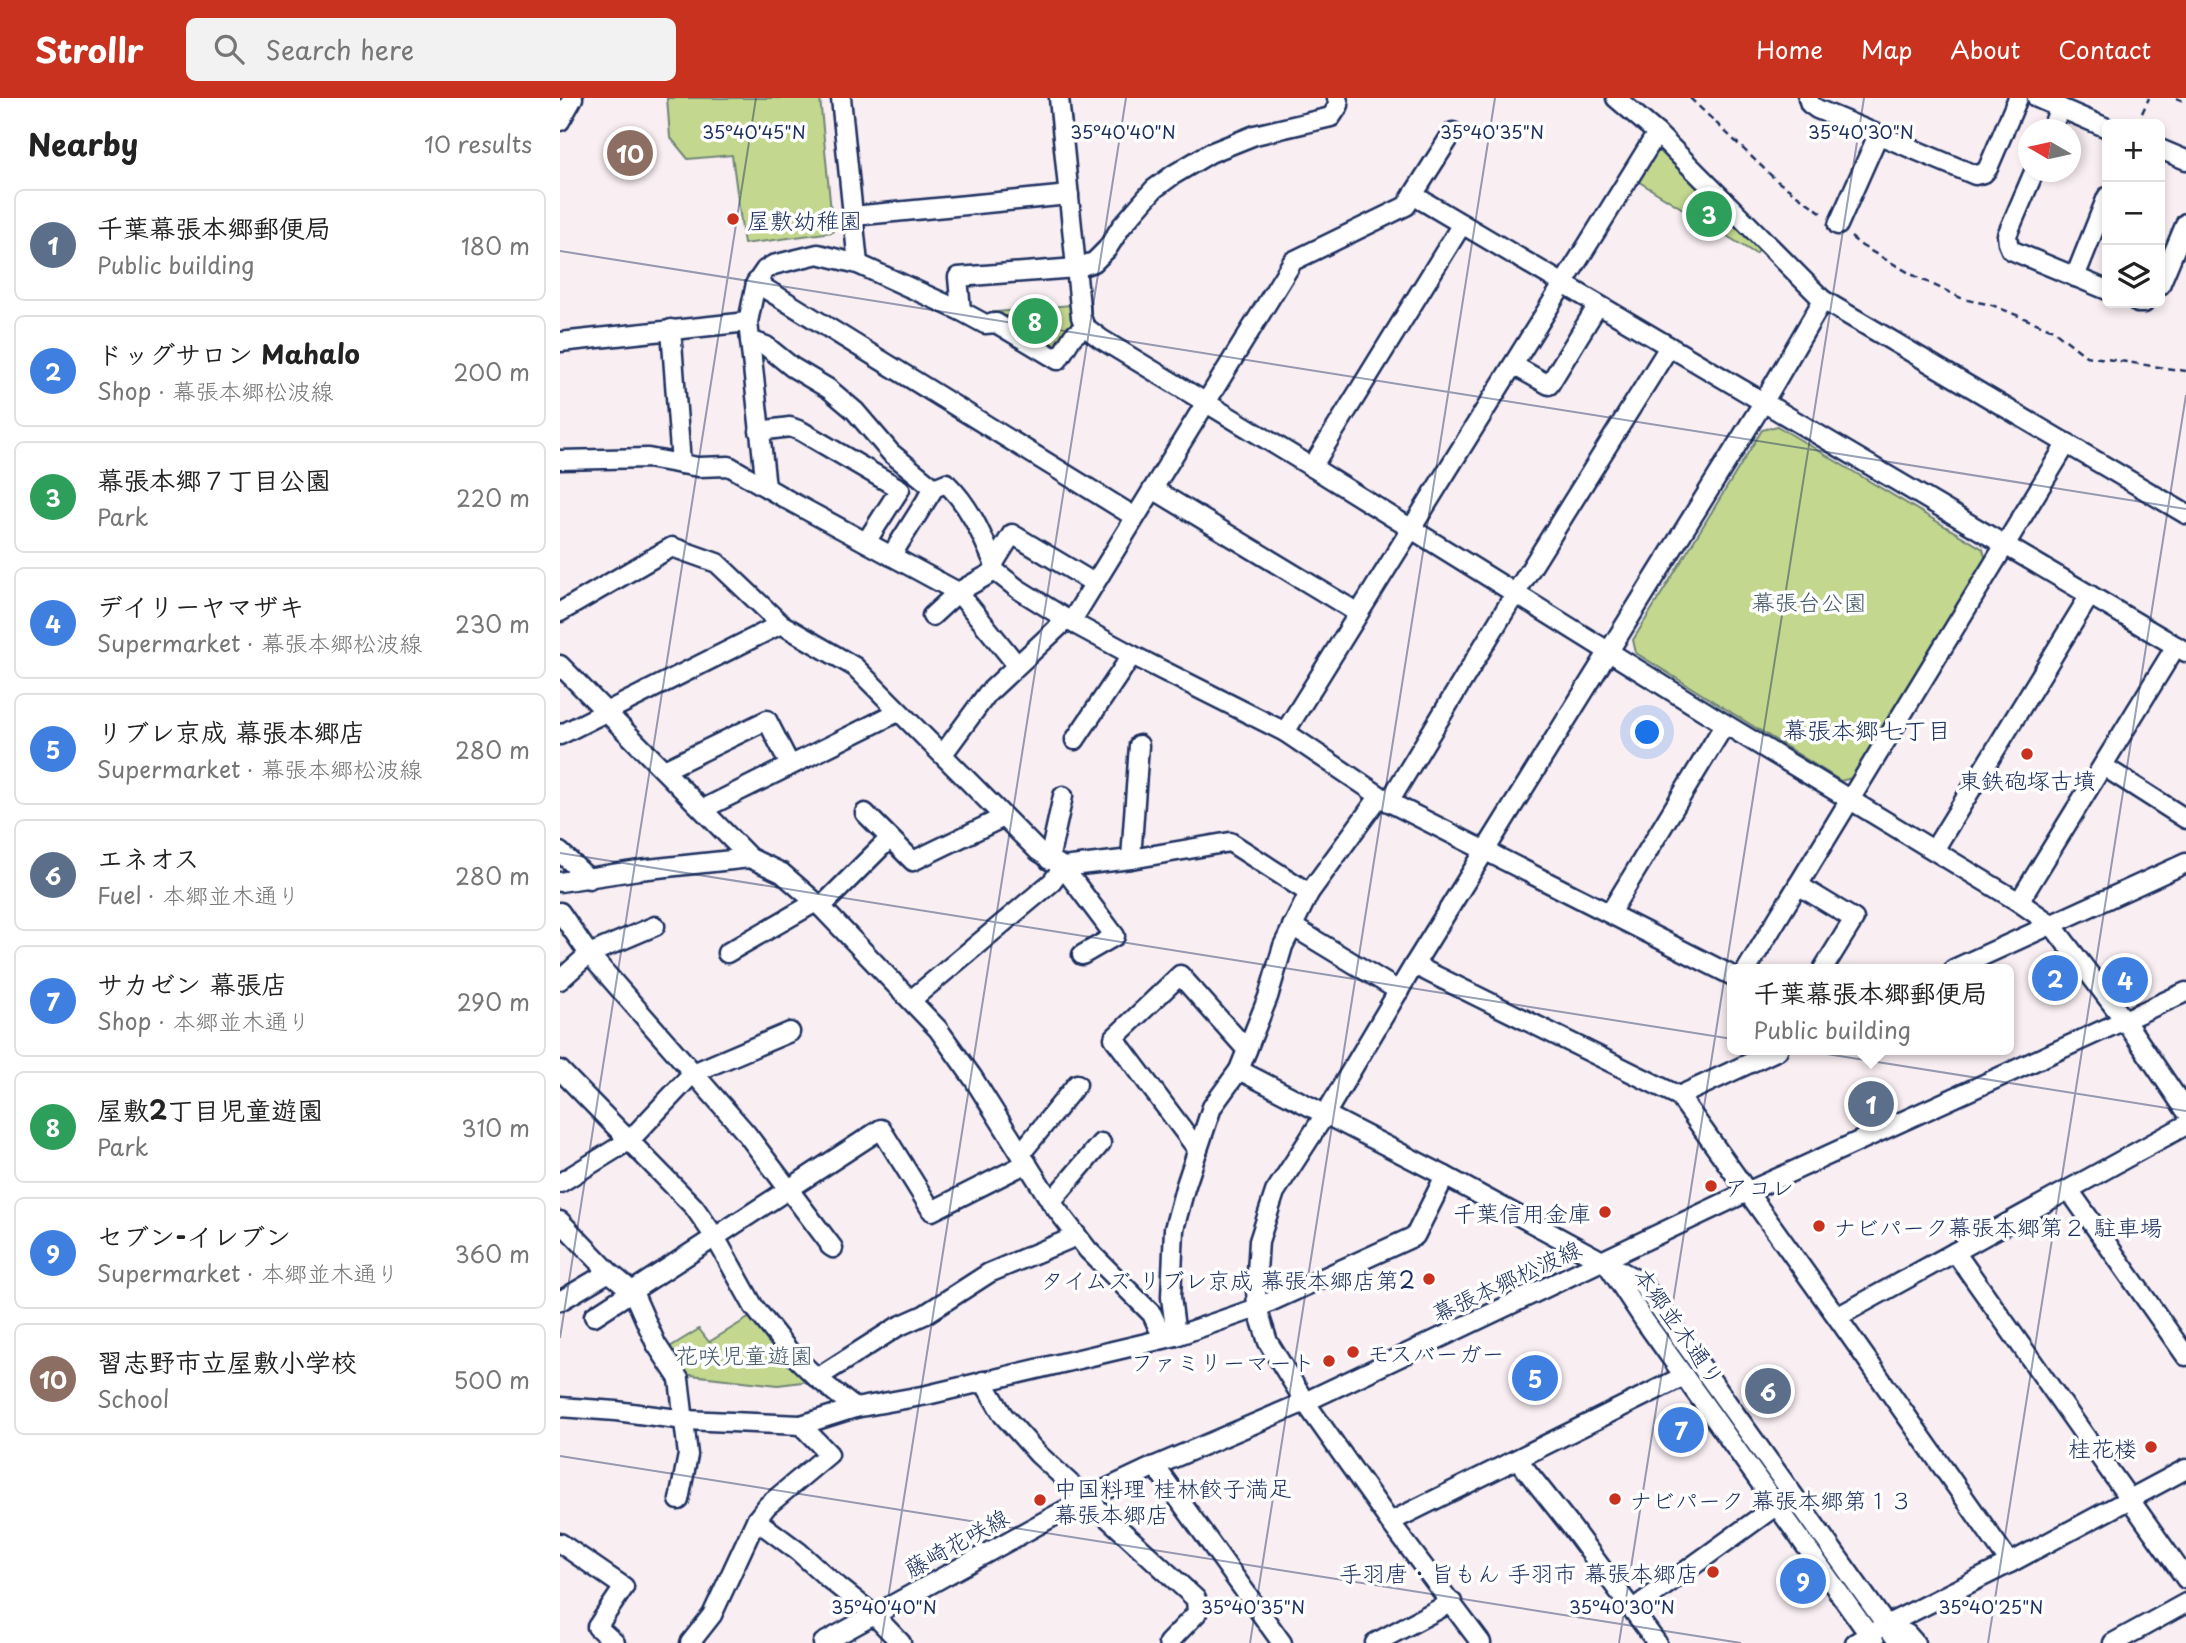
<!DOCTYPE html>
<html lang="en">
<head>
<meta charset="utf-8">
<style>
	body { margin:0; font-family:"Playpen Sans","Klee One",sans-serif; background:#f2f2f2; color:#222 }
	.controls { position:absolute; right:21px; top:21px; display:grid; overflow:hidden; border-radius:10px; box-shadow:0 4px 10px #0003 }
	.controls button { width:63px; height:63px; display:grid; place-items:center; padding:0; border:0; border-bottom:2px solid #e0e0e0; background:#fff; color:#222; font:35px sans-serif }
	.compass { position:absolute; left:1458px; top:21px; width:63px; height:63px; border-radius:50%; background:#fff; box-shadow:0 4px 10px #0003; rotate:279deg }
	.you { position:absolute; left:1088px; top:635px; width:24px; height:24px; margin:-18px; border:5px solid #fff; border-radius:50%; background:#1a73e8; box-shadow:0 0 0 10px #1a73e833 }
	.badge { display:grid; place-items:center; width:46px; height:46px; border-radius:50%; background:#c8321e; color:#fff; font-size:23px; font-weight:700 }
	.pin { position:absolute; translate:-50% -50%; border:4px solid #fff; box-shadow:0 2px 7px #0006 }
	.popup { position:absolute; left:1167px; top:866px; width:287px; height:91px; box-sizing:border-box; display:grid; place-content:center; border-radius:10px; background:#fff; filter:drop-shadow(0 2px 5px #0005); font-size:23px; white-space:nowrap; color:#767676 }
	.popup b { font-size:26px; color:#222 }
	.popup::after { content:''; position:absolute; left:50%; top:100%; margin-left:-14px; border:14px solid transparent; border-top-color:#fff }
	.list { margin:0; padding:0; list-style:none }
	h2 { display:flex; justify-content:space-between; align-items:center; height:91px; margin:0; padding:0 28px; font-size:30px }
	h2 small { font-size:23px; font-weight:400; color:#767676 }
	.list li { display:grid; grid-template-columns:46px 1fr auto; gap:21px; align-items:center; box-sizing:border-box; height:112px; margin:0 14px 14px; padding:0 14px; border:2px solid #e0e0e0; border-radius:10px }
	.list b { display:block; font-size:26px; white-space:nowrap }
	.list p { margin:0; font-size:23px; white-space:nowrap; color:#767676 }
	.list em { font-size:23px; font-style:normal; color:#767676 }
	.icon { flex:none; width:38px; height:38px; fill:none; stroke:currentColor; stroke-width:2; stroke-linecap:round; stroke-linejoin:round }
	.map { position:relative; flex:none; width:1626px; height:1545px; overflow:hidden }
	header { display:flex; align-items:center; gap:42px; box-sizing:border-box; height:98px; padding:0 35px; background:#c8321e; color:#fff }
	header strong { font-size:33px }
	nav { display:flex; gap:38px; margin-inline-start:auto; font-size:24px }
	.search { width:490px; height:63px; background:#f2f2f2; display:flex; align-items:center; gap:18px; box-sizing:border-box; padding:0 24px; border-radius:10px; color:#767676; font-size:26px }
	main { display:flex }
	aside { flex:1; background:#fff }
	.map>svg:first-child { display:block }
</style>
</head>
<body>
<header>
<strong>Strollr</strong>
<div class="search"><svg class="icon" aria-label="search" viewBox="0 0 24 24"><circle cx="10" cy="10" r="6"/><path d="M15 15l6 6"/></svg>Search here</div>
<nav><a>Home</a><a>Map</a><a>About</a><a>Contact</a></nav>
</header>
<main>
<aside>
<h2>Nearby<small>10 results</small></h2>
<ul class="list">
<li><span class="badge" style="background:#5c6f8a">1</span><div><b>千葉幕張本郷郵便局</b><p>Public building</p></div><em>180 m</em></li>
<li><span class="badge" style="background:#3f7fe0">2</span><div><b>ドッグサロン Mahalo</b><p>Shop · 幕張本郷松波線</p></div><em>200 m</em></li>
<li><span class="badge" style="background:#2e9e5b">3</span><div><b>幕張本郷７丁目公園</b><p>Park</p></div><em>220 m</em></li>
<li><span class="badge" style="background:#3f7fe0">4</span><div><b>デイリーヤマザキ</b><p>Supermarket · 幕張本郷松波線</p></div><em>230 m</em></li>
<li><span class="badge" style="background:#3f7fe0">5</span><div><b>リブレ京成 幕張本郷店</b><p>Supermarket · 幕張本郷松波線</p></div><em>280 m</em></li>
<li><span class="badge" style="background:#5c6f8a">6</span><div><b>エネオス</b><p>Fuel · 本郷並木通り</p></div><em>280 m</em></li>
<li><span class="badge" style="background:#3f7fe0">7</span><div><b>サカゼン 幕張店</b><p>Shop · 本郷並木通り</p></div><em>290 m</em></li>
<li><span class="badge" style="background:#2e9e5b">8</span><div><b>屋敷2丁目児童遊園</b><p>Park</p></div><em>310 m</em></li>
<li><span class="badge" style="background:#3f7fe0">9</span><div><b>セブン-イレブン</b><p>Supermarket · 本郷並木通り</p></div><em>360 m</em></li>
<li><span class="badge" style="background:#8d6e63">10</span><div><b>習志野市立屋敷小学校</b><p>School</p></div><em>500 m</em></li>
</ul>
</aside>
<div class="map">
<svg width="1626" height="1545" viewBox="0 0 1626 1545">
	<rect width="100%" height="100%" fill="#f9eef2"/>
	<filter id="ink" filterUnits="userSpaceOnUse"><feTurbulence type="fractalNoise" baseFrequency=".0143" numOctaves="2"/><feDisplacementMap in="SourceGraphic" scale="14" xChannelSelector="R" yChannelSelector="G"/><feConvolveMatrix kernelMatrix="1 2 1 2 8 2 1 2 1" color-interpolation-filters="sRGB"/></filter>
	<g filter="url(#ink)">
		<g fill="#c3d88e" stroke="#6f8476" stroke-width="2">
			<path d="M 107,0 L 260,0 L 273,134 L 184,146 L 172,57 L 128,61 L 110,39 Z"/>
			<path d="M 1094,53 L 1104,54 L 1200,151 L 1196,156 L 1076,82 Z"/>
			<path d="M 510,207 L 513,230 L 498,252 L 490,252 L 426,215 Z"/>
			<path d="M 1217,328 L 1423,451 L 1426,463 L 1292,680 L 1281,683 L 1076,555 L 1073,542 L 1202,332 Z"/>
			<path d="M 190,1219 L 224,1259 L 250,1283 L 218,1287 L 122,1276 L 105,1252 L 139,1231 L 149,1244 Z"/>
		</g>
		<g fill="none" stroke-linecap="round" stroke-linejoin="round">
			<defs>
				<g id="minor">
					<path d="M 281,0 L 298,166"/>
					<path d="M 499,0 L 521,219 L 525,229 L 541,241 L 752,369 L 1165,626 L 1459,804 L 1492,827 L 1565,923 L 1626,1013"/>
					<path d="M 1056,0 L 1097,35 L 1263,202 L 1626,416"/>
					<path d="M 1248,0 L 1250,6 L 1257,11 L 1415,77 L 1424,75 L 1428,70 L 1458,0"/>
					<path d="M 1477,0 L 1547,30"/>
					<path d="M 0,23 L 13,0"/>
					<path d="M 1491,32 L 1500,10"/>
					<path d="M 1600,51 L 1626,62"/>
					<path d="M 1474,74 L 1447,137 L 1448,145 L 1451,152 L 1547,192"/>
					<path d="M 853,97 L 1626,554"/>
					<path d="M 293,118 L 509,97"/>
					<path d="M 1278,127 L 1318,37"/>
					<path d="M 1515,179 L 1547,99"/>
					<path d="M 196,185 L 575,419"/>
					<path d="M 1600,187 L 1626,125"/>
					<path d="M 1578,205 L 1584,205"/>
					<path d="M 401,213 L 398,179 L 516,170 L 534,164 L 547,151 L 561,129 L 594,91 L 613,77 L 650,55 L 695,37 L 771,19 L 779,7 L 777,0"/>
					<path d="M 111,231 L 121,366"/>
					<path d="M 190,242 L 206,248 L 232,269 L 269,291 L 295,313 L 331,355 L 374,390"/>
					<path d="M 0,244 L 188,224"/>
					<path d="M 953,267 L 989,287 L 1038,207"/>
					<path d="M 199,333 L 230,329 L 241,333 L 340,391 L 306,444"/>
					<path d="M 0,362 L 88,360 L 138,369 L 169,368 L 228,402 L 398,494 L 435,473"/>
					<path d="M 752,369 L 902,126"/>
					<path d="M 206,389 L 188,224 L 196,185 L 205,172 L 213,167 L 258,156 L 298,166 L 401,213 L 425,226 L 436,225 L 498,262 L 513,238 L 525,229"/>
					<path d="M 593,391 L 798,515"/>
					<path d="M 331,458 L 374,390 L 386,385 C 410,408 421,435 434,465 L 435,473 L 458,491 L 511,524 L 572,557 L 725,634 L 829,704 L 1173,878"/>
					<path d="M 434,465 L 452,436 L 534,485"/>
					<path d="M 0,514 L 112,449 L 157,465 L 221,526"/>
					<path d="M 372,518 L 398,494 L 457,567"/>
					<path d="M 511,524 L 733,163 L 846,108 L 893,34"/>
					<path d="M 0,567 L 190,760 L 222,775 L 261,809 L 378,931 L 413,980 L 491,1104 L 528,1152 L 592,1216 L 603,1240"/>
					<path d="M 725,634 L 1097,35"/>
					<path d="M 0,637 L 221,526 L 295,569 L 478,753 L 503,769 L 571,761 L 670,744 L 749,795"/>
					<path d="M 515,642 L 572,557"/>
					<path d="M 383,656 L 427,596 L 507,521"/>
					<path d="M 1543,668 L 1626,721"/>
					<path d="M 104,672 L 207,622 L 230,667"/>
					<path d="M 829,704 L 955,496 L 1109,249"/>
					<path d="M 143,711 L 338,614"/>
					<path d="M 305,715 L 353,763 L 444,719"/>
					<path d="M 1374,752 L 1530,497"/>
					<path d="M 0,754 L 29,781"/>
					<path d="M 571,761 L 579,647"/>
					<path d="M 489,762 L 503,698"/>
					<path d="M 0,784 L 79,772 L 190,760"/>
					<path d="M 1238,787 L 1294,821 L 1263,871"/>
					<path d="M 1459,804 L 1616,548"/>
					<path d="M 261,809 L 329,741"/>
					<path d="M 0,814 L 29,856 L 186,1035 L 273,1150 L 270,1148"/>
					<path d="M 1050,815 L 1165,626"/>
					<path d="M 732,828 L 839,893"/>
					<path d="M 167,855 L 256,804"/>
					<path d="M 854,867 L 1119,998 L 1277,1219 L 1450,1465"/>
					<path d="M 1187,871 L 1507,345"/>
					<path d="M 1394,871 L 1626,765"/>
					<path d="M 0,882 L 29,856 L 95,828"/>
					<path d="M 351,902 L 492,784 L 503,769 L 555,838 L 522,857"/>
					<path d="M 0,972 L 134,1109 L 155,1139 L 194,1209 L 229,1253 L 257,1280 L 295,1310"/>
					<path d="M 679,972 L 885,1078 L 1081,1184 L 1339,1545"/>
					<path d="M 1119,998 L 1218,952"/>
					<path d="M 638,1052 L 554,940 L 620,877 L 687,952"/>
					<path d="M 462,1054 L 517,986"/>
					<path d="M 0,1085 L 70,1042 L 133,975 L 230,934"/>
					<path d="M 1509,1092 L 1626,1258"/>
					<path d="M 491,1104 L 541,1045"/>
					<path d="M 0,1123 L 49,1174 L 73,1194 L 96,1246 L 119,1281 L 128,1357 L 119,1402"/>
					<path d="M 1395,1154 L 1626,1481"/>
					<path d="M 1047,1166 L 1084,1222 L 1315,1545"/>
					<path d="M 0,1203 L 49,1174"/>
					<path d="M 34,1218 L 321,1031 L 372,1113 L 467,1065"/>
					<path d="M 1277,1219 L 1626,1027"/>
					<path d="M 616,1238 L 611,1199 L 614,1131 L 625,1090 L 652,1009 L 679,972 L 708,899 L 723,848 L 749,795 L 819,699"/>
					<path d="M 257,1280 L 337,1229 L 364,1217 L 429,1175 L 517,1138"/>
					<path d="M 423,1283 L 443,1317 L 478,1356 L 636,1501 L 637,1515 L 608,1545"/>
					<path d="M 0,1309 L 56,1313 L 125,1322 L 241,1327 L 295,1310 L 367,1297 L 616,1238 L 697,1210 L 855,1138 L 885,1078"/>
					<path d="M 958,1362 L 1009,1426 L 1097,1545"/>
					<path d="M 595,1368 L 722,1545"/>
					<path d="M 196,1422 L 239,1454 L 269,1481 L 314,1517 L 341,1545"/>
					<path d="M 830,1424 L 1124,1278"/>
					<path d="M 0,1445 L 64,1489 L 37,1529 L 55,1545"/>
					<path d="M 1073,1511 L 1217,1407"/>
					<path d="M 1329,1528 L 1347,1536 L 1355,1545"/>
					<path d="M 130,1545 L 152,1517 L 196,1422 L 207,1408 L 269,1356 L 241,1327"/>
					<path d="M 263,1545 L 527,1400 L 595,1368 L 745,1304 L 1187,1094 L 1626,894"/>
					<path d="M 815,1545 L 892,1504"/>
					<path d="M 921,1545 L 830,1424 L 745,1304 L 708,1244 L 697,1210 L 696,1190 L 699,1143 L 715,1094 L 766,1015 L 854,867 L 1203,305 L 1263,202"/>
					<path d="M 1295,1545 L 1326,1527 L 1450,1465 L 1626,1371"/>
					<path d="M 1553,1545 L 1626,1505"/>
				</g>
			</defs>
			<use href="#minor" stroke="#1b2f5e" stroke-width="23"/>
			<g stroke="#1b2f5e" stroke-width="2.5" stroke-dasharray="7 5" stroke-linecap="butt">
				<path d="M 1130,0 L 1217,83 L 1265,117"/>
				<path d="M 1616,0 L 1626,4"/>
				<path d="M 1577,26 L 1589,0"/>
				<path d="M 1291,139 L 1302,148 L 1353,177 L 1403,201 L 1432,207 L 1493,232 L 1526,258 L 1626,273"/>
			</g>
			<use href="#minor" stroke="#fff" stroke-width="18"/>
		</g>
	</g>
	<path fill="none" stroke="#1b2f5e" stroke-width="2" stroke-opacity="0.45" d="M 0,153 L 1626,411M 0,755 L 1626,1013M 0,1240 L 196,0M 0,1358 L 1181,1545M 321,1545 L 566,0M 690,1545 L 935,0M 1059,1545 L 1304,0M 1428,1545 L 1626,297"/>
	<g fill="#c8321e" stroke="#fff" stroke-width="2.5">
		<circle cx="173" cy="121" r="7"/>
		<circle cx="1467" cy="656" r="7"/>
		<circle cx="1151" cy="1088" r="7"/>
		<circle cx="1045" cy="1114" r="7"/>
		<circle cx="1259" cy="1128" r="7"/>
		<circle cx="869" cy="1181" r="7"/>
		<circle cx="793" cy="1254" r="7"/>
		<circle cx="769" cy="1263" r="7"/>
		<circle cx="1591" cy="1349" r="7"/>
		<circle cx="1055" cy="1401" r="7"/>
		<circle cx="480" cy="1402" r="7"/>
		<circle cx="1153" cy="1474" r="7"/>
	</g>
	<g text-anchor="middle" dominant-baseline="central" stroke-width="7" stroke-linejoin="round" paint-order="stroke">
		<g font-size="23" fill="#1b2f5e" stroke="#fff" text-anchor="start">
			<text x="187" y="121">屋敷幼稚園</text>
			<text x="1467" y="681" text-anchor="middle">東鉄砲塚古墳</text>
			<text x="1165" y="1088">アコレ</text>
			<text x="1031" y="1114" text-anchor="end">千葉信用金庫</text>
			<text x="1273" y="1128">ナビパーク幕張本郷第２ 駐車場</text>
			<text x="855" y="1181" text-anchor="end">タイムズ リブレ京成 幕張本郷店第2</text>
			<text x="807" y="1254">モスバーガー</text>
			<text x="755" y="1263" text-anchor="end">ファミリーマート</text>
			<text x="1577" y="1349" text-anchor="end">桂花楼</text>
			<text x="494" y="1389">中国料理 桂林餃子満足<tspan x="494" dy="26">幕張本郷店</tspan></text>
			<text x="1069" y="1401">ナビパーク 幕張本郷第１３</text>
			<text x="1139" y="1474" text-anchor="end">手羽唐・旨もん 手羽市 幕張本郷店</text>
		</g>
		<g font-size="23" fill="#45596a" stroke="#fff">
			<text x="1249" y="503">幕張台公園</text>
			<text x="184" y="1256">花咲児童遊園</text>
		</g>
		<g font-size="23" fill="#1b2f5e" stroke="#fff">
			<text transform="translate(946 1182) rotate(-25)">幕張本郷松波線</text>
			<text transform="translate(1120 1228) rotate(55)">本郷並木通り</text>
			<text transform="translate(396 1444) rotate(-29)">藤崎花咲線</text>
		</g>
		<g font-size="24" fill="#1b2f5e" stroke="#fff">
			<text x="1307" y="631">幕張本郷七丁目</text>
		</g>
	</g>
	<g font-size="18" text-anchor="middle" fill="#1b2f5e" stroke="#fff" stroke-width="7" stroke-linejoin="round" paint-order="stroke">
		<text x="563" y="41">35°40'40"N</text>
		<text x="932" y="41">35°40'35"N</text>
		<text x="194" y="41">35°40'45"N</text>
		<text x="1301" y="41">35°40'30"N</text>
		<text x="324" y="1516">35°40'40"N</text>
		<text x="693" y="1516">35°40'35"N</text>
		<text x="1062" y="1516">35°40'30"N</text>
		<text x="1431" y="1516">35°40'25"N</text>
	</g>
</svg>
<div class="controls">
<button>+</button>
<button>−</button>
<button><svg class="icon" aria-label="layers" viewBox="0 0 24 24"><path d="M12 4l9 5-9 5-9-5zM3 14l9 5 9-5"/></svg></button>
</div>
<svg class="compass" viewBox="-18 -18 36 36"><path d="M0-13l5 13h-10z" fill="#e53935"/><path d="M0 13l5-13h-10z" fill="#767676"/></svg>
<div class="you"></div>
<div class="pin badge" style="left:1311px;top:1006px;background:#5c6f8a">1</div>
<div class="popup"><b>千葉幕張本郷郵便局</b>Public building</div>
<div class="pin badge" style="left:1495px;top:880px;background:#3f7fe0">2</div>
<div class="pin badge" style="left:1149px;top:116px;background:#2e9e5b">3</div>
<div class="pin badge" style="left:1565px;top:882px;background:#3f7fe0">4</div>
<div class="pin badge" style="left:975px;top:1280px;background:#3f7fe0">5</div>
<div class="pin badge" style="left:1208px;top:1293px;background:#5c6f8a">6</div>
<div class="pin badge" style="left:1121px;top:1332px;background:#3f7fe0">7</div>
<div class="pin badge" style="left:475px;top:223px;background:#2e9e5b">8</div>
<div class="pin badge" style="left:1243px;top:1483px;background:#3f7fe0">9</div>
<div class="pin badge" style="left:70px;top:55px;background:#8d6e63">10</div>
</div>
</main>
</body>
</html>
